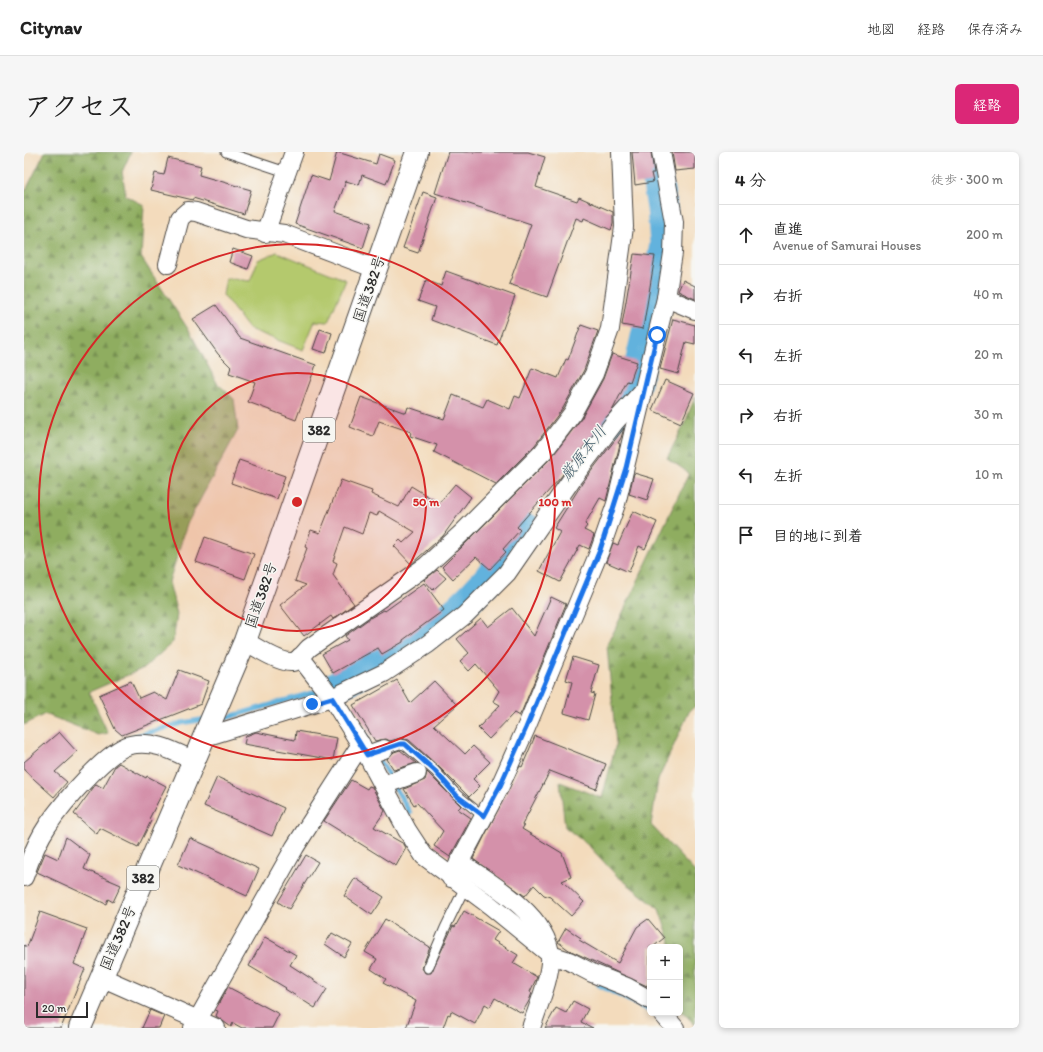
<!DOCTYPE html>
<html lang="ja">
<head>
<meta charset="utf-8">
<style>
	body { margin:0; font-family:Itim,"Klee One",sans-serif; background:#f6f6f6; color:#222 }
	.controls { position:absolute; right:12px; bottom:12px; display:grid; overflow:hidden; border-radius:6px; box-shadow:0 2px 6px #0003 }
	.controls button { width:36px; height:36px; display:grid; place-items:center; padding:0; border:0; border-bottom:1px solid #e0e0e0; background:#fff; color:#222; font:20px sans-serif }
	.scale { position:absolute; left:12px; bottom:10px; width:52px; box-sizing:border-box; padding-left:4px; border:2px solid #2b2b2b; border-top:0; font-size:11px; line-height:14px; white-space:nowrap; color:#2b2b2b; -webkit-text-stroke:3px #f6f6f2; paint-order:stroke }
	.stop { position:absolute; width:12px; height:12px; margin:-9px; border:3px solid #1a73e8; border-radius:50%; background:#fff }
	.stop.end { background:#1a73e8; border-color:#fff; box-shadow:0 1px 4px #0008 }
	.list { margin:0; padding:0; list-style:none }
	h2 { display:flex; justify-content:space-between; align-items:center; height:52px; margin:0; padding:0 16px; font-size:17px }
	h2 small { font-size:13px; font-weight:400; color:#767676 }
	.list li { display:grid; grid-template-columns:26px 1fr auto; gap:12px; align-items:center; box-sizing:border-box; height:60px; padding:0 16px; border-top:1px solid #e0e0e0 }
	.list b { display:block; font-size:15px; white-space:nowrap }
	.list p { margin:0; font-size:13px; white-space:nowrap; color:#767676 }
	.list em { font-size:13px; font-style:normal; color:#767676 }
	.icon { flex:none; width:22px; height:22px; fill:none; stroke:currentColor; stroke-width:2; stroke-linecap:round; stroke-linejoin:round }
	.map { position:relative; flex:none; width:671px; height:876px; overflow:hidden; border-radius:6px }
	header { display:flex; align-items:center; gap:24px; box-sizing:border-box; height:56px; padding:0 20px; background:#fff; border-bottom:1px solid #e0e0e0 }
	header strong { font-size:19px }
	nav { display:flex; gap:22px; margin-inline-start:auto; font-size:14px }
	.intro { display:flex; align-items:center; justify-content:space-between; box-sizing:border-box; height:96px; padding:0 24px }
	h1 { margin:0; font-size:28px }
	.button { padding:10px 18px; border-radius:6px; background:#db2777; color:#fff; font-size:14px; font-weight:700 }
	main { display:flex; gap:24px; padding:0 24px }
	aside { flex:1; background:#fff; border-radius:6px; box-shadow:0 2px 6px #0003 }
	.map>svg:first-child { display:block }
</style>
</head>
<body>
<header>
<strong>Citynav</strong>
<nav><a>地図</a><a>経路</a><a>保存済み</a></nav>
</header>
<div class="intro"><h1>アクセス</h1><a class="button">経路</a></div>
<main>
<div class="map">
<svg width="671" height="876" viewBox="0 0 671 876">
	<defs>
		<pattern id="forest-firs" width="22" height="20" patternUnits="userSpaceOnUse"><rect width="22" height="20" fill="#8fad60"/><path d="M5 1l3.5 6h-7zM16 11l3.5 6h-7z" fill="#758d4f"/></pattern>
	</defs>
	<rect width="100%" height="100%" fill="#f6f6f2"/>
	<filter id="ink" filterUnits="userSpaceOnUse"><feTurbulence type="fractalNoise" baseFrequency=".025" numOctaves="2"/><feDisplacementMap in="SourceGraphic" scale="8" xChannelSelector="R" yChannelSelector="G"/><feConvolveMatrix kernelMatrix="1 2 1 2 8 2 1 2 1" color-interpolation-filters="sRGB"/></filter>
	<filter id="wash" filterUnits="userSpaceOnUse"><feTurbulence type="fractalNoise" baseFrequency=".012" numOctaves="4" result="noise"/><feDisplacementMap in="SourceGraphic" scale="16" xChannelSelector="R" yChannelSelector="G"/><feGaussianBlur stdDeviation="0.9" result="paint"/><feColorMatrix in="noise" values="0 0 0 0 0 0 0 0 0 0 0 0 0 0 0 0 0 1.4 0 .05"/><feComposite in="paint" operator="in"/></filter>
	<g filter="url(#wash)">
		<rect width="100%" height="100%" fill="#f3dbbc"/>
		<path fill="#b4c96d" stroke="#707a4c" d="M 253,100 L 322,128 L 304,170 L 291,169 L 279,198 L 225,177 L 199,143 L 202,126 L 226,129 L 234,108 Z"/>
		<g fill="url(#forest-firs)" stroke="#5d6c46">
			<path d="M 21,0 L 107,0 L 98,20 L 102,44 L 120,53 L 117,105 L 166,180 L 193,231 L 210,247 L 214,278 L 163,372 L 145,430 L 153,462 L 149,490 L 120,516 L 65,540 L 84,581 L 74,583 L 21,562 L 0,573 L 0,38 L 2,38 Z"/>
			<path d="M 671,245 L 671,554 L 665,560 L 634,628 L 627,673 L 671,720 L 671,873 L 656,857 L 656,795 L 648,795 L 635,757 L 592,723 L 565,694 L 541,675 L 536,630 L 578,646 L 592,592 L 583,494 L 665,321 L 643,306 L 660,273 Z"/>
		</g>
		<g fill="none" stroke-linecap="round" stroke-linejoin="round">
			<g stroke="#62b2dd" stroke-width="5">
				<path d="M 318,545 L 343,586"/>
				<path d="M 194,566 L 205,565 L 298,538"/>
				<path d="M 109,585 L 158,571 L 182,567"/>
				<path d="M 354,605 L 386,661"/>
				<path d="M 470,743 L 488,759"/>
				<path d="M 575,833 L 626,859"/>
			</g>
			<g stroke="#62b2dd" stroke-width="31">
				<path d="M 577,279 L 612,230 L 633,136 L 641,92 L 638,56 L 630,9"/>
				<path d="M 311,535 C 338,520 365,506 392,490 C 437,462 473,420 503,377"/>
			</g>
		</g>
		<g id="blocks">
			<g fill="#d491aa">
				<path d="M 313,0 L 352,12 L 355,2 L 371,8 L 362,32 L 338,23 L 335,33 L 322,29 L 311,59 L 347,71 L 339,96 L 271,72 L 287,23 L 305,29 Z"/>
				<path d="M 424,0 L 504,0 L 521,5 L 512,35 L 553,49 L 555,45 L 589,60 L 589,72 L 587,78 L 560,66 L 559,69 L 552,66 L 523,145 L 485,132 L 507,72 L 411,41 Z"/>
				<path d="M 608,0 L 627,0 L 630,21 L 627,21 L 629,30 L 611,33 Z"/>
				<path d="M 648,0 L 671,0 L 671,17 L 651,19 Z"/>
				<path d="M 144,6 L 177,14 L 175,23 L 227,38 L 220,62 L 169,46 L 169,48 L 127,38 L 131,21 L 140,23 Z"/>
				<path d="M 399,40 L 413,45 L 394,101 L 379,96 Z"/>
				<path d="M 209,97 L 229,104 L 224,117 L 205,110 Z"/>
				<path d="M 610,102 L 631,104 L 619,177 L 598,173 Z"/>
				<path d="M 422,119 L 491,144 L 473,193 L 407,168 L 411,155 L 394,149 L 402,128 L 417,134 Z"/>
				<path d="M 659,128 L 671,134 L 671,147 L 654,139 Z"/>
				<path d="M 192,153 L 216,186 L 292,213 L 272,268 L 224,250 L 231,230 L 205,221 L 207,215 L 194,202 L 169,167 Z"/>
				<path d="M 649,167 L 671,173 L 671,192 L 662,190 L 654,222 L 636,217 Z"/>
				<path d="M 557,173 L 574,179 L 560,218 L 539,256 L 511,293 L 472,332 L 410,300 L 413,293 L 386,284 L 387,280 L 355,269 L 349,284 L 326,275 L 337,245 L 382,261 L 384,255 L 420,267 L 429,243 L 459,255 L 463,247 L 486,257 L 491,244 L 496,246 L 508,216 L 534,226 L 542,207 L 544,208 Z"/>
				<path d="M 296,177 L 308,181 L 302,201 L 289,197 Z"/>
				<path d="M 588,202 L 613,210 L 606,230 L 603,229 L 589,257 L 536,326 L 493,375 L 496,378 L 479,397 L 482,400 L 466,417 L 452,405 L 429,427 L 418,415 L 527,306 L 557,267 L 579,227 Z"/>
				<path d="M 641,228 L 670,241 L 657,271 L 628,258 Z"/>
				<path d="M 600,276 L 597,286 L 594,291 L 596,292 L 582,349 L 576,346 L 561,372 L 563,374 L 560,378 L 570,383 L 566,394 L 565,397 L 556,393 L 536,430 L 515,419 L 536,380 L 530,376 L 559,330 Z"/>
				<path d="M 215,308 L 261,324 L 253,347 L 207,331 Z"/>
				<path d="M 610,321 L 630,327 L 623,348 L 605,342 Z"/>
				<path d="M 317,328 L 348,339 L 347,342 L 375,355 L 387,334 L 415,351 L 431,332 L 447,345 L 419,384 L 387,412 L 370,394 L 376,388 L 379,391 L 391,380 L 355,359 L 353,364 L 345,361 L 338,382 L 321,375 L 309,409 L 313,411 L 309,423 L 330,452 L 309,467 L 307,464 L 280,484 L 256,453 L 282,433 L 271,429 L 283,396 L 281,395 L 287,378 L 296,381 Z"/>
				<path d="M 609,359 L 633,370 L 621,397 L 615,394 L 605,420 L 582,410 L 589,391 L 594,393 Z"/>
				<path d="M 181,385 L 230,402 L 221,427 L 172,410 Z"/>
				<path d="M 413,418 L 422,426 L 409,438 L 400,428 Z"/>
				<path d="M 400,431 L 420,458 L 379,488 L 379,490 L 358,502 L 354,496 L 309,521 L 298,502 L 324,488 L 321,484 L 346,466 L 360,458 L 361,459 Z"/>
				<path d="M 527,445 L 542,452 L 498,559 L 495,564 L 490,561 L 465,587 L 454,576 L 476,553 L 469,549 L 475,539 L 452,512 L 445,519 L 436,509 L 445,501 L 433,487 L 457,466 L 464,475 L 488,456 L 510,484 Z"/>
				<path d="M 549,505 L 575,513 L 567,541 L 571,542 L 564,568 L 540,561 L 548,530 L 542,528 Z"/>
				<path d="M 155,518 L 185,529 L 177,552 L 98,583 L 91,577 L 75,543 L 107,529 L 115,546 L 129,540 L 143,548 Z"/>
				<path d="M 373,528 L 386,551 L 410,529 L 433,553 L 410,573 L 441,602 L 449,594 L 466,610 L 449,627 L 456,634 L 445,645 L 415,615 L 385,588 L 377,586 L 366,589 L 362,587 L 351,589 L 329,553 Z"/>
				<path d="M 272,579 L 313,586 L 309,608 L 220,592 L 222,584 L 232,580 L 271,588 Z"/>
				<path d="M 35,580 L 53,600 L 31,620 L 43,630 L 30,645 L 0,618 L 0,610 Z"/>
				<path d="M 511,584 L 582,612 L 572,637 L 526,619 L 498,673 L 500,674 L 498,677 L 538,701 L 547,725 L 538,729 L 560,750 L 547,764 L 526,745 L 520,743 L 510,733 L 501,744 L 449,707 L 496,614 L 498,615 Z"/>
				<path d="M 376,598 L 392,611 L 370,618 L 363,607 L 370,600 Z"/>
				<path d="M 95,611 L 122,626 L 123,624 L 142,634 L 125,667 L 127,669 L 114,695 L 76,676 L 73,682 L 50,662 L 72,632 L 79,636 L 91,614 Z"/>
				<path d="M 403,620 L 437,654 L 434,657 L 447,666 L 426,705 L 410,694 L 419,679 L 393,651 L 390,653 L 380,637 L 401,628 Z"/>
				<path d="M 193,625 L 260,656 L 248,684 L 180,654 Z"/>
				<path d="M 327,628 L 343,637 L 345,634 L 348,635 L 361,659 L 350,675 L 380,692 L 382,696 L 372,714 L 300,669 Z"/>
				<path d="M 42,685 L 66,703 L 60,717 L 97,733 L 89,750 L 84,747 L 82,752 L 13,720 L 21,701 L 34,707 Z"/>
				<path d="M 166,686 L 235,717 L 223,744 L 154,713 Z"/>
				<path d="M 282,703 L 294,710 L 265,757 L 254,750 Z"/>
				<path d="M 331,726 L 360,745 L 348,763 L 320,744 Z"/>
				<path d="M 440,759 L 475,779 L 469,788 L 494,803 L 489,811 L 513,825 L 506,840 L 508,841 L 505,849 L 498,861 L 471,846 L 466,855 L 461,852 L 451,872 L 427,859 L 426,863 L 424,862 L 419,876 L 382,876 L 392,849 L 359,831 L 362,827 L 347,817 L 353,807 L 341,800 L 361,767 L 406,795 L 398,816 L 401,821 L 407,821 L 429,774 L 431,775 Z"/>
				<path d="M 16,760 L 63,777 L 50,812 L 61,817 L 37,876 L 0,876 L 0,793 L 3,795 Z"/>
				<path d="M 624,767 L 640,786 L 629,795 L 626,795 L 626,828 L 623,834 L 545,798 L 534,790 L 542,776 L 557,786 L 555,788 L 594,811 L 613,775 Z"/>
				<path d="M 308,781 L 328,792 L 320,805 L 301,792 Z"/>
				<path d="M 241,785 L 272,803 L 266,813 L 303,837 L 291,856 L 261,837 L 262,836 L 225,814 Z"/>
				<path d="M 204,835 L 255,862 L 248,876 L 218,876 L 209,871 L 207,875 L 192,864 L 194,859 L 191,858 Z"/>
				<path d="M 549,849 L 564,857 L 557,870 L 569,876 L 521,876 L 532,856 L 542,861 Z"/>
				<path d="M 126,858 L 140,864 L 135,876 L 118,876 Z"/>
			</g>
		</g>
	</g>
	<g filter="url(#ink)">
		<use href="#blocks" fill-opacity="0" stroke="#494541" stroke-width="1"/>
		<g fill="none" stroke-linecap="round" stroke-linejoin="round">
			<defs>
				<g id="service">
					<path d="M 202,0 L 262,20"/>
					<path d="M 360,597 L 376,592 L 381,593 L 411,619 L 433,643 L 459,664"/>
					<path d="M 404,816 L 421,776 L 441,735"/>
				</g>
				<g id="minor">
					<path d="M 241,81 L 270,0"/>
					<path d="M 144,112 L 156,66 L 164,59 L 172,60 L 222,77 L 260,82 L 352,117"/>
					<path d="M 642,146 L 671,158"/>
					<path d="M 221,489 C 231,495 256,511 268,510 C 275,509 280,501 285,496 L 402,414 L 440,379 L 519,300 L 548,262 L 570,222 L 586,177 L 600,75 L 597,0"/>
					<path d="M 276,505 L 308,546 L 360,521 L 404,492 L 441,463 L 483,421 L 550,324 L 590,271 L 618,240"/>
					<path d="M 181,585 L 308,546 L 343,603 L 383,678 L 400,704 L 467,754 L 527,803 L 545,809 L 568,821 L 603,835 L 626,848"/>
					<path d="M 343,603 L 360,597"/>
					<path d="M 359,633 L 393,621"/>
					<path d="M 435,710 C 465,730 523,763 526,803 C 528,822 513,857 507,876"/>
					<path d="M 0,725 C 6,707 13,689 24,673 C 37,653 84,598 106,593 C 130,588 149,599 170,609"/>
					<path d="M 427,726 L 476,634 L 502,576 L 576,398 L 592,352 L 642,146 L 649,101 L 650,70 L 637,0"/>
					<path d="M 77,825 L 192,876"/>
					<path d="M 638,861 L 651,876"/>
					<path d="M 169,876 L 271,695 L 337,592"/>
				</g>
				<path id="trunk" d="M 56,876 L 221,489 L 393,0"/>
			</defs>
			<use href="#service" stroke="#494541" stroke-width="11"/>
			<use href="#minor" stroke="#494541" stroke-width="20"/>
			<use href="#trunk" stroke="#494541" stroke-width="24"/>
			<use href="#service" stroke="#fff" stroke-width="9"/>
			<use href="#minor" stroke="#fff" stroke-width="18"/>
			<use href="#trunk" stroke="#fff" stroke-width="22"/>
		</g>
	</g>
	<g fill="none" stroke-linecap="round" stroke-linejoin="round" filter="url(#ink)">
		<path stroke="#1a73e8" stroke-width="5" d="M 288,552 L 308,546 L 343,603 L 376,592 L 381,592 L 411,619 L 433,644 L 460,664 L 476,634 L 502,576 L 576,398 L 602,316 L 633,183"/>
	</g>
	<circle cx="273" cy="350" r="129" fill="#d62828" fill-opacity=".12"/>
	<g fill="none" stroke="#d62828" stroke-width="2">
		<circle cx="273" cy="350" r="129"/>
		<circle cx="273" cy="350" r="258"/>
	</g>
	<g text-anchor="middle" dominant-baseline="central" stroke-width="3" stroke-linejoin="round" paint-order="stroke">
		<g fill="#f6f6f2" stroke="#686867" stroke-width="1">
			<rect x="279" y="266" width="32" height="24" rx="3"/>
			<rect x="103" y="714" width="32" height="24" rx="3"/>
		</g>
		<g font-size="14" font-weight="bold" fill="#2b2b2b">
			<text x="295" y="278">382</text>
			<text x="119" y="726">382</text>
		</g>
		<g font-size="15" fill="#2b2b2b" stroke="#f6f6f2">
			<text transform="translate(345 137) rotate(-71)">国道382号</text>
			<text transform="translate(237 443) rotate(-71)">国道382号</text>
			<text transform="translate(94 786) rotate(-67)">国道382号</text>
		</g>
		<g font-size="16" font-style="italic" fill="#3e5a69" stroke="#f6f6f2">
			<text transform="translate(559 301) rotate(-52)">厳原本川</text>
		</g>
	</g>
	<circle cx="273" cy="350" r="6" fill="#d62828" stroke="#f6f6f2" stroke-width="2"/>
	<g font-size="12" text-anchor="middle" font-weight="bold" fill="#d62828" stroke="#f6f6f2" stroke-width="3" stroke-linejoin="round" paint-order="stroke">
		<text x="402" y="354">50 m</text>
		<text x="531" y="354">100 m</text>
	</g>
</svg>
<div class="controls">
<button>+</button>
<button>−</button>
</div>
<div class="scale">20 m</div>
<div class="stop" style="left:633px;top:183px"></div>
<div class="stop end" style="left:288px;top:552px"></div>
</div>
<aside>
<h2>4 分<small>徒歩 · 300 m</small></h2>
<ul class="list">
<li><svg class="icon" aria-label="ahead" viewBox="0 0 24 24"><path d="M12 20V5M6 11l6-6 6 6"/></svg><div><b>直進</b><p>Avenue of Samurai Houses</p></div><em>200 m</em></li>
<li><svg class="icon" aria-label="right" viewBox="0 0 24 24"><path d="M7 20v-9h11M14 6l5 5-5 5"/></svg><div><b>右折</b></div><em>40 m</em></li>
<li><svg class="icon" aria-label="left" viewBox="0 0 24 24"><path d="M17 20v-9H6M10 6l-5 5 5 5"/></svg><div><b>左折</b></div><em>20 m</em></li>
<li><svg class="icon" aria-label="right" viewBox="0 0 24 24"><path d="M7 20v-9h11M14 6l5 5-5 5"/></svg><div><b>右折</b></div><em>30 m</em></li>
<li><svg class="icon" aria-label="left" viewBox="0 0 24 24"><path d="M17 20v-9H6M10 6l-5 5 5 5"/></svg><div><b>左折</b></div><em>10 m</em></li>
<li><svg class="icon" aria-label="arrive" viewBox="0 0 24 24"><path d="M6 21V4h12l-3 4 3 4H6"/></svg><div><b>目的地に到着</b></div></li>
</ul>
</aside>
</main>
</body>
</html>
